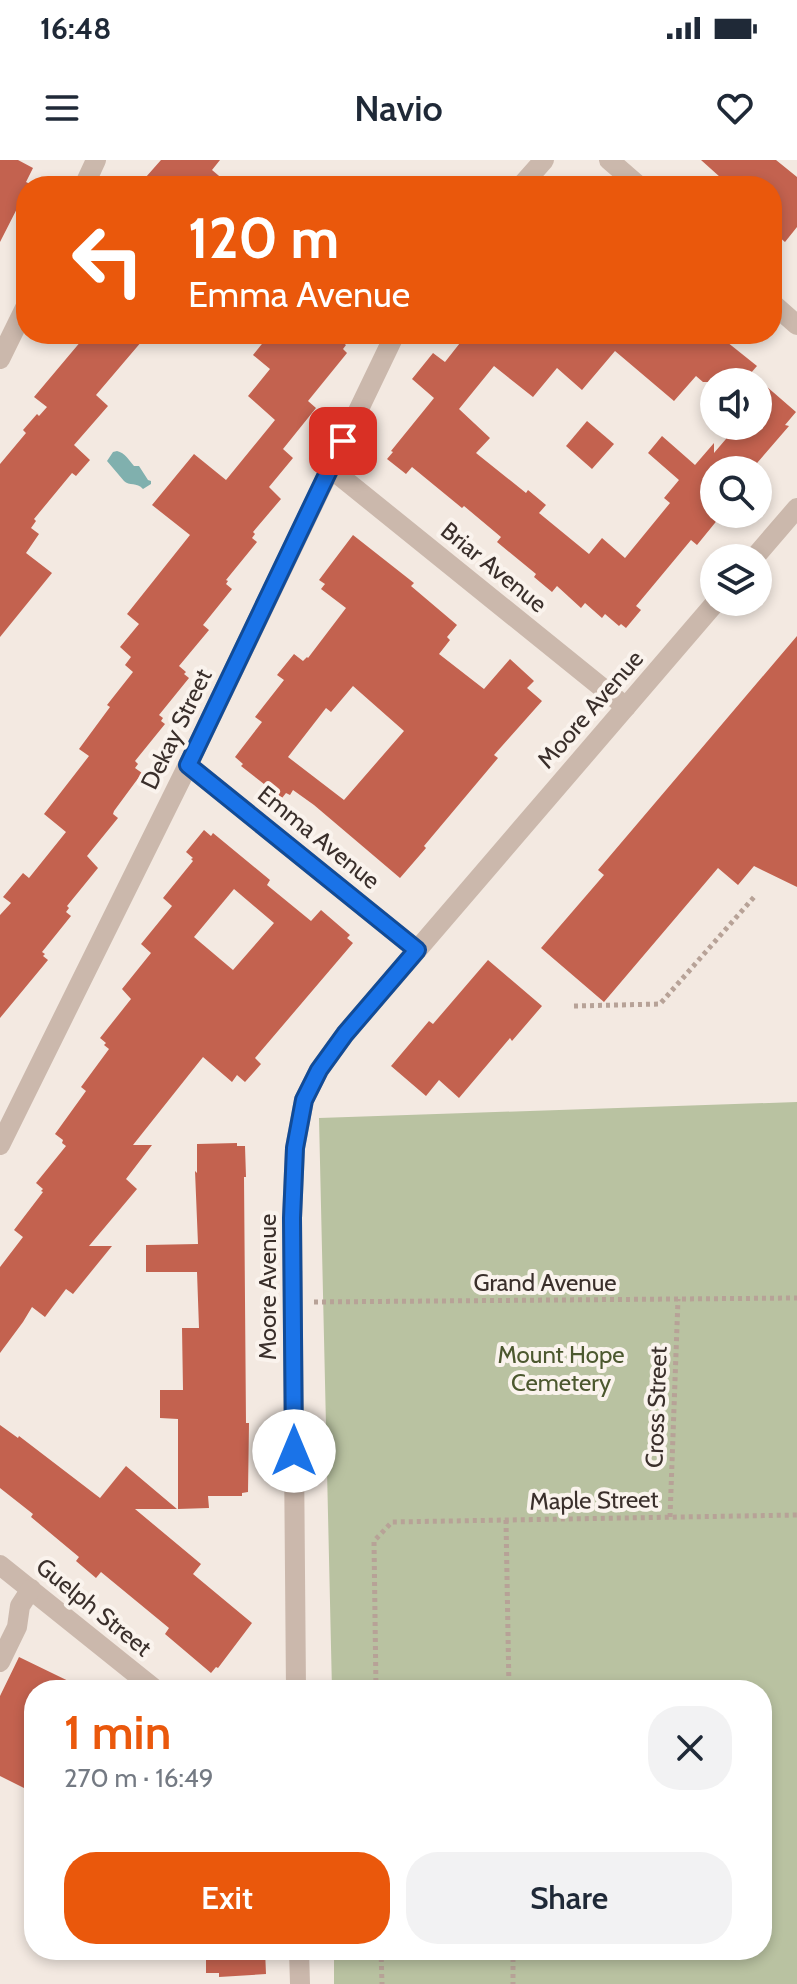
<!DOCTYPE html>
<meta charset="utf-8">
<style>
:root{--surface:#fff;--page:#f2f2f3;--text:#1f2937;--muted:#747a83;--accent:#ea580c}
body{margin:0;font-family:Cabin,sans-serif;background:var(--page);color:var(--text);height:100vh;display:flex;flex-direction:column;font-size:30px;white-space:nowrap}
*{box-sizing:border-box;margin:0}
p{font-size:26px;color:var(--muted)}
.icon{flex:none;width:44px;height:44px;fill:none;stroke:currentColor;stroke-width:2;stroke-linecap:round;stroke-linejoin:round}
.map{position:relative;flex:1;overflow:hidden}
.details{position:absolute;left:24px;top:1520px;width:748px;height:280px;display:flex;flex-direction:column;background:var(--surface);border-radius:32px;box-shadow:0 4px 12px #0003}
.details>*{flex:none}
.banner{position:absolute;left:16px;top:16px;width:766px;height:168px;border-radius:32px;box-shadow:0 4px 12px #0003;background:#ea580c;color:#fff;overflow:hidden}
.tools{position:absolute;left:700px;top:208px;display:grid;gap:16px}
.tools a{display:grid;place-items:center;width:72px;height:72px;border-radius:50%;background:var(--surface);box-shadow:0 4px 12px #0003;font-size:40px}
.pin{position:absolute;display:grid;place-items:center;width:68px;height:68px;color:#fff;margin:-34px;border-radius:16px;box-shadow:0 4px 12px #0006}
.me{position:absolute;width:88px;margin:-44px;rotate:0deg;stroke-linejoin:round;filter:drop-shadow(0 0 6px #0008)}
.turn{display:flex;align-items:center;gap:28px;height:168px;padding:0 40px;font-size:36px}
.turn .icon{width:104px;height:104px;stroke-width:2.5}
.turn b{display:block;font-size:56px;line-height:68px}
.round{display:grid;place-items:center;flex:none;width:84px;height:84px;border-radius:32px;background:var(--page)}
.summary{display:flex;align-items:center;justify-content:space-between;height:136px;padding:0 40px}
h1{font-size:48px;font-weight:600;line-height:60px;color:var(--accent)}
.primary-button{display:flex;gap:16px;margin-top:auto;padding:16px 40px}
.primary-button a{flex:1;height:92px;border-radius:32px;background:var(--accent);color:#fff;font-size:32px;font-weight:600;line-height:92px;text-align:center}
.primary-button a+a{background:var(--page);color:var(--text)}
.status{display:flex;justify-content:space-between;align-items:center;height:56px;padding:0 40px;background:var(--surface);direction:ltr}
.status svg{height:22px;fill:currentColor}
header{display:flex;justify-content:space-between;align-items:center;height:104px;padding:0 40px;background:var(--surface);font-size:36px;font-weight:600}
.map>svg:first-child{display:block}
.green{fill:#b9c2a1}
.water{fill:#80b0ae}
.building{fill:#c3624f;fill-rule:evenodd}
.lines{fill:none;stroke-linecap:round;stroke-linejoin:round}
.path{stroke:#b7a297;stroke-width:5;stroke-dasharray:4 4;stroke-linecap:butt}
.minor{stroke:#cbb8ac;stroke-width:20}
.route-casing{stroke:#114b97;stroke-width:20}
.route{stroke:#1a73e8;stroke-width:14}
.labels{text-anchor:middle;dominant-baseline:central;stroke-width:8;stroke-linejoin:round;paint-order:stroke}
.street-label{font-size:24px;fill:#3a2f2b;stroke:#faf3ed}
.park-label{font-size:24px;fill:#4c582f;stroke:#faf3ed}
</style>
<div class="status"><b>16:48</b><svg viewBox="0 0 49 12"><path d="M0 12V9h3v3zM5 12V6h3v6zM10 12V3h3v9zM15 12V0h3v12zM26 1h20v11H26zM47 4h2v5h-2z"/></svg></div>
<header><svg class="icon" aria-label="menu" viewBox="0 0 24 24"><path d="M4 6h16M4 12h16M4 18h16"/></svg>Navio<svg class="icon" aria-label="heart" viewBox="0 0 24 24"><path d="M12 20l-8-8c-3-5 5-10 8-4 3-6 11-1 8 4z"/></svg></header>
<div class="map">
<svg width="797" height="1824" viewBox="0 0 797 1824">
<rect width="100%" height="100%" fill="#f3e9e1"/>
<polygon class="green" points="797,942 797,1824 334,1824 334,1790 762,1790 762,1530 332,1530 319,958"/>
<path class="water" d="M117,291c8,2 12,9 17,15h5l9,14 3,1v3l-8,5c-6,-7 -14,-3 -19,-8l-17,-20 6,-9z"/>
<g class="building">
<polygon points="0,0 18,0 33,8 26,22 30,24 26,26 26,31 0,82"/>
<polygon points="161,0 220,0 212,10 231,26 138,26"/>
<polygon points="701,0 776,0 797,17 797,67 785,82 772,71 772,26 730,26"/>
<polygon points="87,174 148,174 96,235 108,246 74,285 90,300 76,316 72,313 34,359 36,361 31,368 39,374 26,393 52,413 0,477 0,304 26,273 23,270 37,254 39,256 47,247 34,237"/>
<polygon points="270,174 333,174 346,185 343,189 347,193 308,241 316,248 283,289 293,298 269,327 281,339 253,372 255,374 252,378 257,382 226,420 228,421 226,424 232,429 203,465 209,470 179,506 186,512 184,514 189,518 159,555 163,558 161,561 165,564 135,601 138,604 135,608 142,613 114,651 113,654 118,658 87,696 98,708 67,746 69,748 66,752 71,756 42,792 45,794 43,796 48,800 0,858 0,755 11,743 3,737 23,713 29,718 66,672 44,654 89,596 79,589 110,547 107,545 133,512 125,505 131,497 120,487 139,464 127,454 190,375 152,345 194,294 226,320 275,260 248,236 270,209 253,195"/>
<polygon points="467,174 717,174 757,206 743,222 703,222 696,216 674,241 615,191 582,230 557,208 533,237 494,206 459,249 490,278 476,293 526,333 528,330 546,345 539,353 589,394 602,378 625,398 670,343 664,338 679,320 648,293 662,276 695,305 714,283 714,293 737,266 758,266 758,219 796,252 785,265 789,266 751,310 714,310 714,354 719,358 697,385 691,380 636,446 641,450 626,468 621,464 619,466 605,454 602,458 585,443 581,448 557,426 552,432 534,417 536,414 497,382 501,377 464,346 462,348 412,307 406,314 387,299 393,292 391,291 434,238 412,219 433,193 445,202"/>
<polygon points="587,261 614,284 592,309 566,286"/>
<path d="M353,375l61,48 -3,3 46,39 -10,12 3,3 -11,14 45,35 26,-30 24,22 -7,7 15,13 -48,54 4,3 -74,88 2,2 -26,30 -86,-73 -21,-15 -3,5 -4,-2 -4,5 -41,-32 2,-2 -8,-7 27,-35 -7,-5 29,-37 -7,-5 17,-21 9,7 4,-4 1,1 38,-50 -25,-19 4,-5 -6,-4zM353,526l51,45 -60,69 -56,-43 38,-49 5,4z"/>
<polygon points="797,476 797,727 754,706 738,725 718,708 604,842 541,788 604,715 598,710"/>
<path d="M204,670l7,6 2,-3 57,47 -3,5 44,36 10,-11 29,25 -3,3 6,5 -98,115 6,6 -16,18 -8,-7 -5,7 -29,-25 -70,88h19l-26,34 11,10 -48,57h23l-39,48 -7,-5 -21,28 -13,-10 -9,15 -23,31v-86l23,-30 -9,-7 29,-38 -2,-1 2,-2 -7,-6 30,-37 -4,-3 1,-3 -8,-6 31,-43 -5,-4 28,-38 -5,-4 2,-2 -6,-5 31,-39 -9,-10 29,-36 -10,-9 31,-38 -9,-8 30,-37 -2,-2 2,-1 -7,-6zM234,729l40,34 -41,47 -39,-33z"/>
<polygon points="488,800 542,846 512,881 510,878 459,938 439,920 426,936 391,906 429,861 433,864"/>
<polygon points="237,983 237,986 245,986 246,1017 244,1017 246,1263 249,1263 248,1332 242,1333 242,1336 208,1336 209,1348 178,1349 178,1259 160,1258 160,1230 183,1230 182,1168 199,1168 197,1112 146,1112 146,1085 198,1084 195,1011 197,1013 197,984"/>
<polygon points="0,1265 18,1278 19,1276 100,1338 126,1306 177,1349 135,1349 201,1404 193,1414 252,1463 218,1508 216,1507 211,1513 165,1474 169,1468 101,1412 96,1418 76,1401 79,1397 31,1357 33,1354 0,1328"/>
<polygon points="19,1497 87,1530 34,1530 34,1633 0,1616 0,1536"/>
<polygon points="265,1790 266,1814 219,1817 219,1813 206,1813 206,1791"/>
</g>
<g class="lines">
<g class="path">
<polyline points="574,846 660,844 755,736"/>
<polyline points="314,1142 797,1138"/>
<polyline points="670,1357 678,1139"/>
<polyline points="506,1360 509,1530"/>
<polyline points="376,1530 374,1381 392,1362 797,1355"/>
<polyline points="381,1790 382,1824"/>
<polyline points="513,1790 513,1824"/>
</g>
<g class="minor">
<polyline points="609,0 639,26"/>
<polyline points="84,26 96,0"/>
<polyline points="521,26 544,0"/>
<polyline points="772,143 797,165"/>
<polyline points="0,199 26,146"/>
<polyline points="330,308 626,547"/>
<polyline points="754,398 797,348"/>
<polyline points="188,605 417,790"/>
<polyline points="0,985 188,605 395,174"/>
<polyline points="0,1405 156,1530"/>
<polyline points="0,1502 17,1467 20,1446 31,1429"/>
<polyline points="296,1530 292,1058 295,988 304,940 319,910 345,874 716,442"/>
<polyline points="299,1790 300,1824"/>
</g>
</g>
<g class="lines">
<defs>
<polyline id="route" points="294,1291 292,1058 295,988 304,940 319,910 345,874 417,790 188,605 343,281"/>
</defs>
<use href="#route" class="route-casing"/>
<use href="#route" class="route"/>
</g>
<g class="labels">
<g class="street-label">
<text transform="translate(494 407) rotate(39)">Briar Avenue</text>
<text transform="translate(590 549) rotate(-49)">Moore Avenue</text>
<text transform="translate(176 569) rotate(-64)">Dekay Street</text>
<text transform="translate(319 677) rotate(39)">Emma Avenue</text>
<text x="545" y="1122">Grand Avenue</text>
<text transform="translate(267 1127) rotate(-90)">Moore Avenue</text>
<text transform="translate(656 1247) rotate(-88)">Cross Street</text>
<text transform="translate(594 1340) rotate(-1)">Maple Street</text>
<text transform="translate(94 1447) rotate(39)">Guelph Street</text>
</g>
<g class="park-label">
<text x="561" y="1194">Mount Hope<tspan x="561" dy="28">Cemetery</tspan></text>
</g>
</g>
</svg>
<div class="tools">
<a><svg class="icon" aria-label="sound" viewBox="0 0 24 24"><path d="M4 9h4l5-4v14l-5-4H4zM17 9q2 3 0 6"/></svg></a>
<a><svg class="icon" aria-label="search" viewBox="0 0 24 24"><circle cx="10" cy="10" r="6"/><path d="M15 15l6 6"/></svg></a>
<a><svg class="icon" aria-label="layers" viewBox="0 0 24 24"><path d="M12 4l9 5-9 5-9-5zM3 14l9 5 9-5"/></svg></a>
</div>
<div class="pin" style="left:343px;top:281px;background:#d93025"><svg class="icon" aria-label="arrive" viewBox="0 0 24 24"><path d="M6 21V4h12l-3 4 3 4H6"/></svg></div>
<svg class="me" style="left:294px;top:1291px" viewBox="-20 -20 40 40"><circle r="19" fill="#fff"/><path d="M0-13L10 11 0 6-10 11z" fill="#1a73e8"/></svg>
<div class="banner">
<div class="turn"><svg class="icon" aria-label="left" viewBox="0 0 24 24"><path d="M17 20v-9H6M10 6l-5 5 5 5"/></svg><div><b>120 m</b>Emma Avenue</div></div>
</div>
<section class="details">
<div class="summary"><div><h1>1 min</h1><p>270 m · 16:49</p></div><a class="round"><svg class="icon" aria-label="close" viewBox="0 0 24 24"><path d="M6 6l12 12M18 6L6 18"/></svg></a></div>
<div class="primary-button"><a>Exit</a><a>Share</a></div>
</section>
</div>
